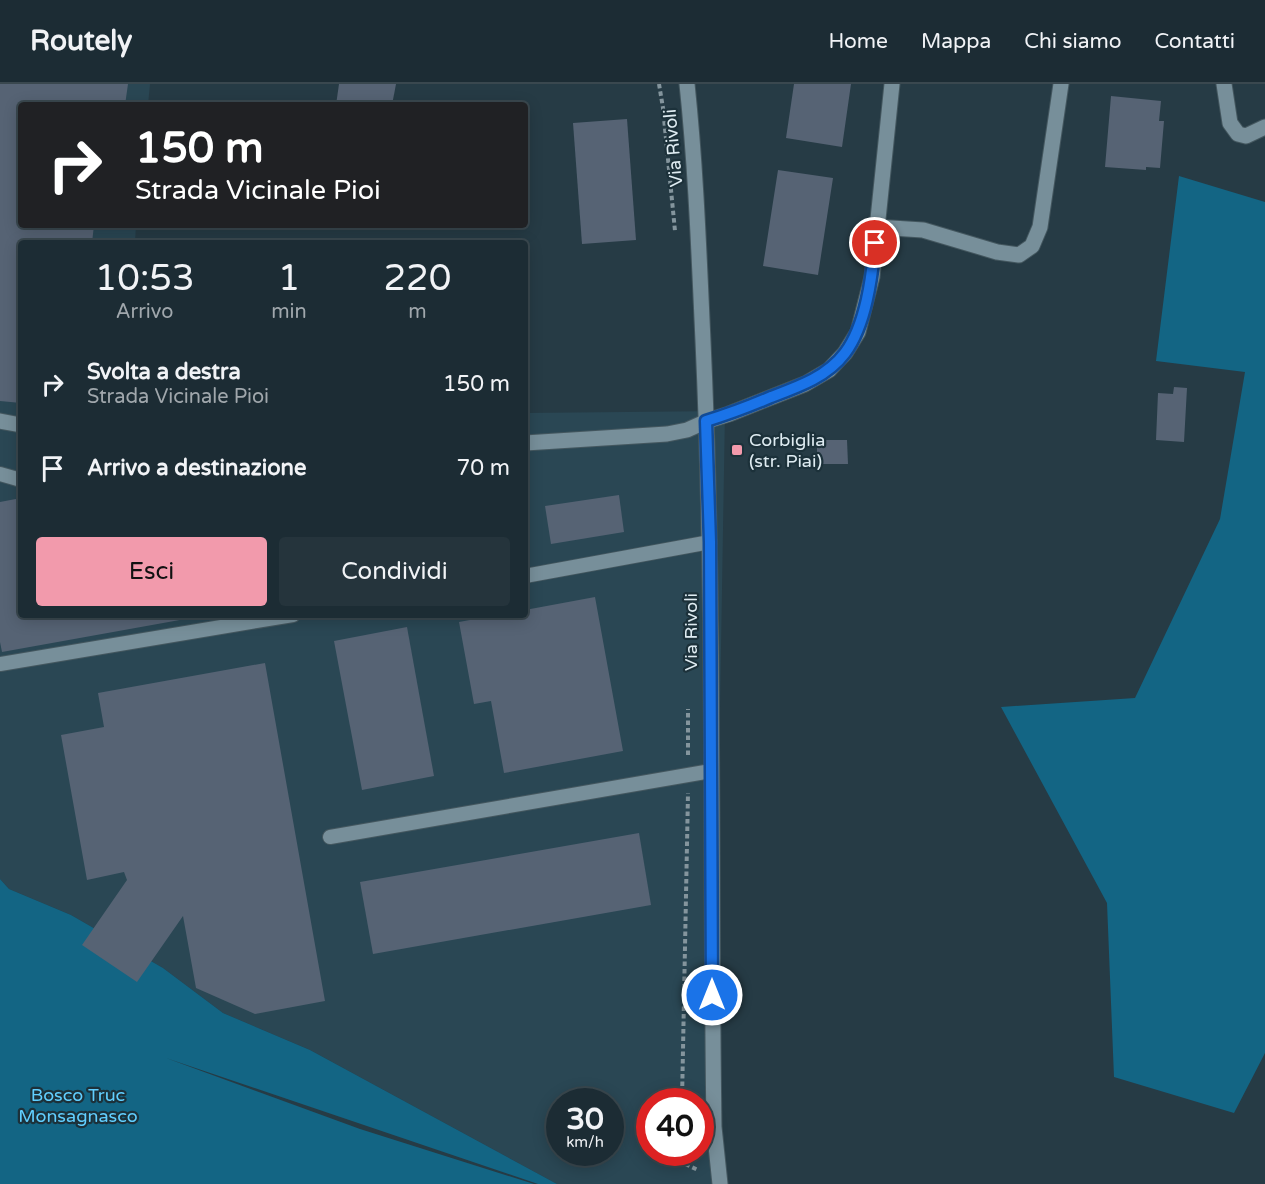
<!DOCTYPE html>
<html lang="it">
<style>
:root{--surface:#1c2c34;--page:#25343c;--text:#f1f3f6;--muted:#a0a7ac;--line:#3a484f;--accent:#f29aac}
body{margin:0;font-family:"Varela Round",sans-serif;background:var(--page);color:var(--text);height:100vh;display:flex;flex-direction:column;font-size:22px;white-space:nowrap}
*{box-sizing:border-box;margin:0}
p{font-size:20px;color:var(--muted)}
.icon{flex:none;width:33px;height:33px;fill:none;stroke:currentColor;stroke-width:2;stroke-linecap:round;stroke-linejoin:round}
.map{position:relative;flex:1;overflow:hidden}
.drawer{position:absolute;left:18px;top:156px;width:510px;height:378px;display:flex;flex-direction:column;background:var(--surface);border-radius:6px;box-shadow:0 3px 15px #0003,0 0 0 2px var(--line)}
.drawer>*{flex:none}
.top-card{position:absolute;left:18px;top:18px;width:510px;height:126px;border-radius:6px;box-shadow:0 3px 15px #0003,0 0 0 2px var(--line);background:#202124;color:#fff;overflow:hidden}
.speed{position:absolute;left:546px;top:1004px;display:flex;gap:12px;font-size:30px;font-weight:700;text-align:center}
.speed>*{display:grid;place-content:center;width:78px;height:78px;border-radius:50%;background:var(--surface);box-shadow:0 3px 15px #0003,0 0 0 2px var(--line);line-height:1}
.speed small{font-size:15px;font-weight:400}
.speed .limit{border:9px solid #d22;background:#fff;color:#111}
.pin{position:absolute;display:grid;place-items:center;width:51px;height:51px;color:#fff;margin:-26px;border:3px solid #fff;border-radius:50%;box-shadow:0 2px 6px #0007}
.me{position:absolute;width:66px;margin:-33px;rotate:0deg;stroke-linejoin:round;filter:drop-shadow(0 0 4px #0008)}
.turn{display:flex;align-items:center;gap:21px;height:126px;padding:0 18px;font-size:27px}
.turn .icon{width:78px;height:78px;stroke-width:2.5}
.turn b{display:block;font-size:42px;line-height:51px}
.eta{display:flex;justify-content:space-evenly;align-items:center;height:102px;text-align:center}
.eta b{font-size:36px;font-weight:600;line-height:42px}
.button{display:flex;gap:12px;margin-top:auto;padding:12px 18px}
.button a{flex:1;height:69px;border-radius:6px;background:var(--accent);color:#111;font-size:24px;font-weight:600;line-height:69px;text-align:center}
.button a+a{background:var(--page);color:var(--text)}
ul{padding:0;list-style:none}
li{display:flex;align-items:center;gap:18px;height:84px;padding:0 18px}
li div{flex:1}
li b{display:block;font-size:22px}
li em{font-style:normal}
header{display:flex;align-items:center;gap:36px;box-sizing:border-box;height:84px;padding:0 30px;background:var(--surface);border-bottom:2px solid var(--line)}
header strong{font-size:28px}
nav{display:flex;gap:33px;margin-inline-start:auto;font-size:21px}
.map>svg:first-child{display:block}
.built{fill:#2a4754;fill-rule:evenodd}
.green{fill:#136584}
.building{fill:#566374}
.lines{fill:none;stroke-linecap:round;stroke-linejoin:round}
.lane-casing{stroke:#44575f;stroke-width:16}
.street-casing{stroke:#44575f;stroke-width:17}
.secondary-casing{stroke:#44575f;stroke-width:17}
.path{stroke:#84959d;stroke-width:4;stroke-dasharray:4.5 3;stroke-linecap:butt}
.lane{stroke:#778f9a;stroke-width:14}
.street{stroke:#778f9a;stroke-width:15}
.secondary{stroke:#778f9a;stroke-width:15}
.route-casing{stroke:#114b97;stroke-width:15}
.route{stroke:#1a73e8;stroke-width:10}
.poi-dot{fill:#f29aac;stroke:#1c313a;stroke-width:2}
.labels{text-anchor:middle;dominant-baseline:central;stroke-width:4.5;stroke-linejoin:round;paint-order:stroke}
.street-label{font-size:18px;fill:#dfecf2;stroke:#1c313a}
.poi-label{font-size:18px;fill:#dfecf2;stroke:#1c313a;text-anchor:start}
.park-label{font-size:18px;fill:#61cfff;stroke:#1c313a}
</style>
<header>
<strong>Routely</strong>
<nav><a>Home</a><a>Mappa</a><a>Chi siamo</a><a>Contatti</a></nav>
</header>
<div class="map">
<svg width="1265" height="1100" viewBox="0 0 1265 1100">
<rect width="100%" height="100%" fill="#263b45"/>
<path class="built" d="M0,0h150l-2,21h-127v120h115l-1,18h-114v372h504v-202l200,-2 -13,773h-155l-247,-134 -87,-37 -60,-45 -92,-53 -62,-26 -9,-10zM560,1017h50v51h-50zM650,1017h50v51h-50z"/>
<g class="green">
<polygon points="1179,92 1265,118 1265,969 1234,1029 1114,993 1107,819 1001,623 1135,614 1220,435 1245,288 1156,277"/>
<polygon points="0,795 9,805 71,831 163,884 223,929 310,966 557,1100 538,1100 166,974 360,1045 534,1100 0,1100"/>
</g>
<g class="building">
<polygon points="0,0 128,0 125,21 21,21 21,141 94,141 92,159 21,159 21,319 0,317"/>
<polygon points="339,0 396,0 392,21 336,21"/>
<polygon points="794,0 851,0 842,63 786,54"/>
<polygon points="1111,12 1161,17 1159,37 1164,37 1160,84 1146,83 1146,86 1105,83"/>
<polygon points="627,35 636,156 582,160 573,39"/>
<polygon points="778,86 833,94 818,191 763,182"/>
<polygon points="1174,303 1187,304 1184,358 1156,356 1158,309 1173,310"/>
<polygon points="817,356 847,356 848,380 817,380"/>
<polygon points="619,411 624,448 551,460 545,422"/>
<polygon points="21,414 21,531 202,531 202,532 2,568 0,558 0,418"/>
<polygon points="595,513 623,667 504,689 491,617 474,620 459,538 497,531 525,531 525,526"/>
<polygon points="407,543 434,692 362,706 334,557"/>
<polygon points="265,579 325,917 255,930 196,904 183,832 137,898 82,861 127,796 124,788 87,796 61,651 104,643 98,609"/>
<polygon points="639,749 651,821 373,870 360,798"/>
</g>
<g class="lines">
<defs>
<g id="lane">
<polyline points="0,390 21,396"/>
<polyline points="525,492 710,458"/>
<polyline points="0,580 293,531"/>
<polyline points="330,753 711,687"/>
</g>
<g id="street">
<polyline points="1224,0 1230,39 1238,50 1246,52 1265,43"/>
<polyline points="876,143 923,146 997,168 1019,171 1032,162 1040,143 1061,0"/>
<polyline points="0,337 21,341"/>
<polyline points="525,359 667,350 687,346 707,337 729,330 805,300 829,286 845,269 858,248 872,193 892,0"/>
</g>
<path id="secondary" d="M687,0c9,85 12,171 16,257 12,262 7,524 11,786l6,57"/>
</defs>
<use href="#lane" class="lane-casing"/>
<use href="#street" class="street-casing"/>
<use href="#secondary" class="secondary-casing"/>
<g class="path">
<polyline points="659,0 663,24 675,147"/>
<polyline points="688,671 688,625"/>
<polyline points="682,1017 688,709"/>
<polyline points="681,1068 681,1078 698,1086"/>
</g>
<use href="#lane" class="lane"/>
<use href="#street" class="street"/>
<use href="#secondary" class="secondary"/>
</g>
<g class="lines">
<defs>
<path id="route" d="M712,911l-2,-453 -4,-121c23,-7 44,-15 65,-24 27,-10 56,-20 74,-44 21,-28 27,-76 30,-110"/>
</defs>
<use href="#route" class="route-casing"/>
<use href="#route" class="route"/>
</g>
<rect class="poi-dot" x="731" y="360" width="12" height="12" rx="3"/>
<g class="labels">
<g class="street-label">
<text transform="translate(673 64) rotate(-95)">Via Rivoli</text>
<text transform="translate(691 548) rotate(-90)">Via Rivoli</text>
</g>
<g class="poi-label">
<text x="749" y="356">Corbiglia<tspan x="749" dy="21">(str. Piai)</tspan></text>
</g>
<g class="park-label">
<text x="78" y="1011">Bosco Truc<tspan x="78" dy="21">Monsagnasco</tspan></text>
</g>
</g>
</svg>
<div class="speed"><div>30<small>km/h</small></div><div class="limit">40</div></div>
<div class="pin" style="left:875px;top:159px;background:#d93025"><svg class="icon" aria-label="arrive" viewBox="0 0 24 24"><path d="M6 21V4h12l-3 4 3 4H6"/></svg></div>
<svg class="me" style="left:712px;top:911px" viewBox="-20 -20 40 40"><circle r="17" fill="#1a73e8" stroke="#fff" stroke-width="3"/><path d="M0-11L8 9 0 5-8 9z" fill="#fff"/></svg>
<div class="top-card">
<div class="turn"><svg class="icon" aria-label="right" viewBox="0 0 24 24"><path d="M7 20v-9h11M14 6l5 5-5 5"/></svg><div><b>150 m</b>Strada Vicinale Pioi</div></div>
</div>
<section class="drawer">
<div class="eta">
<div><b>10:53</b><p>Arrivo</p></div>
<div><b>1</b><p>min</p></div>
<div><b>220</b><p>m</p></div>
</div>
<ul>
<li><svg class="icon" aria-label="right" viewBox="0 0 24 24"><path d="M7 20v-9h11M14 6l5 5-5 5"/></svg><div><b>Svolta a destra</b><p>Strada Vicinale Pioi</p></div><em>150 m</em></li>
<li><svg class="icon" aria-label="arrive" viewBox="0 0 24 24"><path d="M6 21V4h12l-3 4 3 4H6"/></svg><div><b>Arrivo a destinazione</b></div><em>70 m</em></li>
</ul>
<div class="button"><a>Esci</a><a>Condividi</a></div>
</section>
</div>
